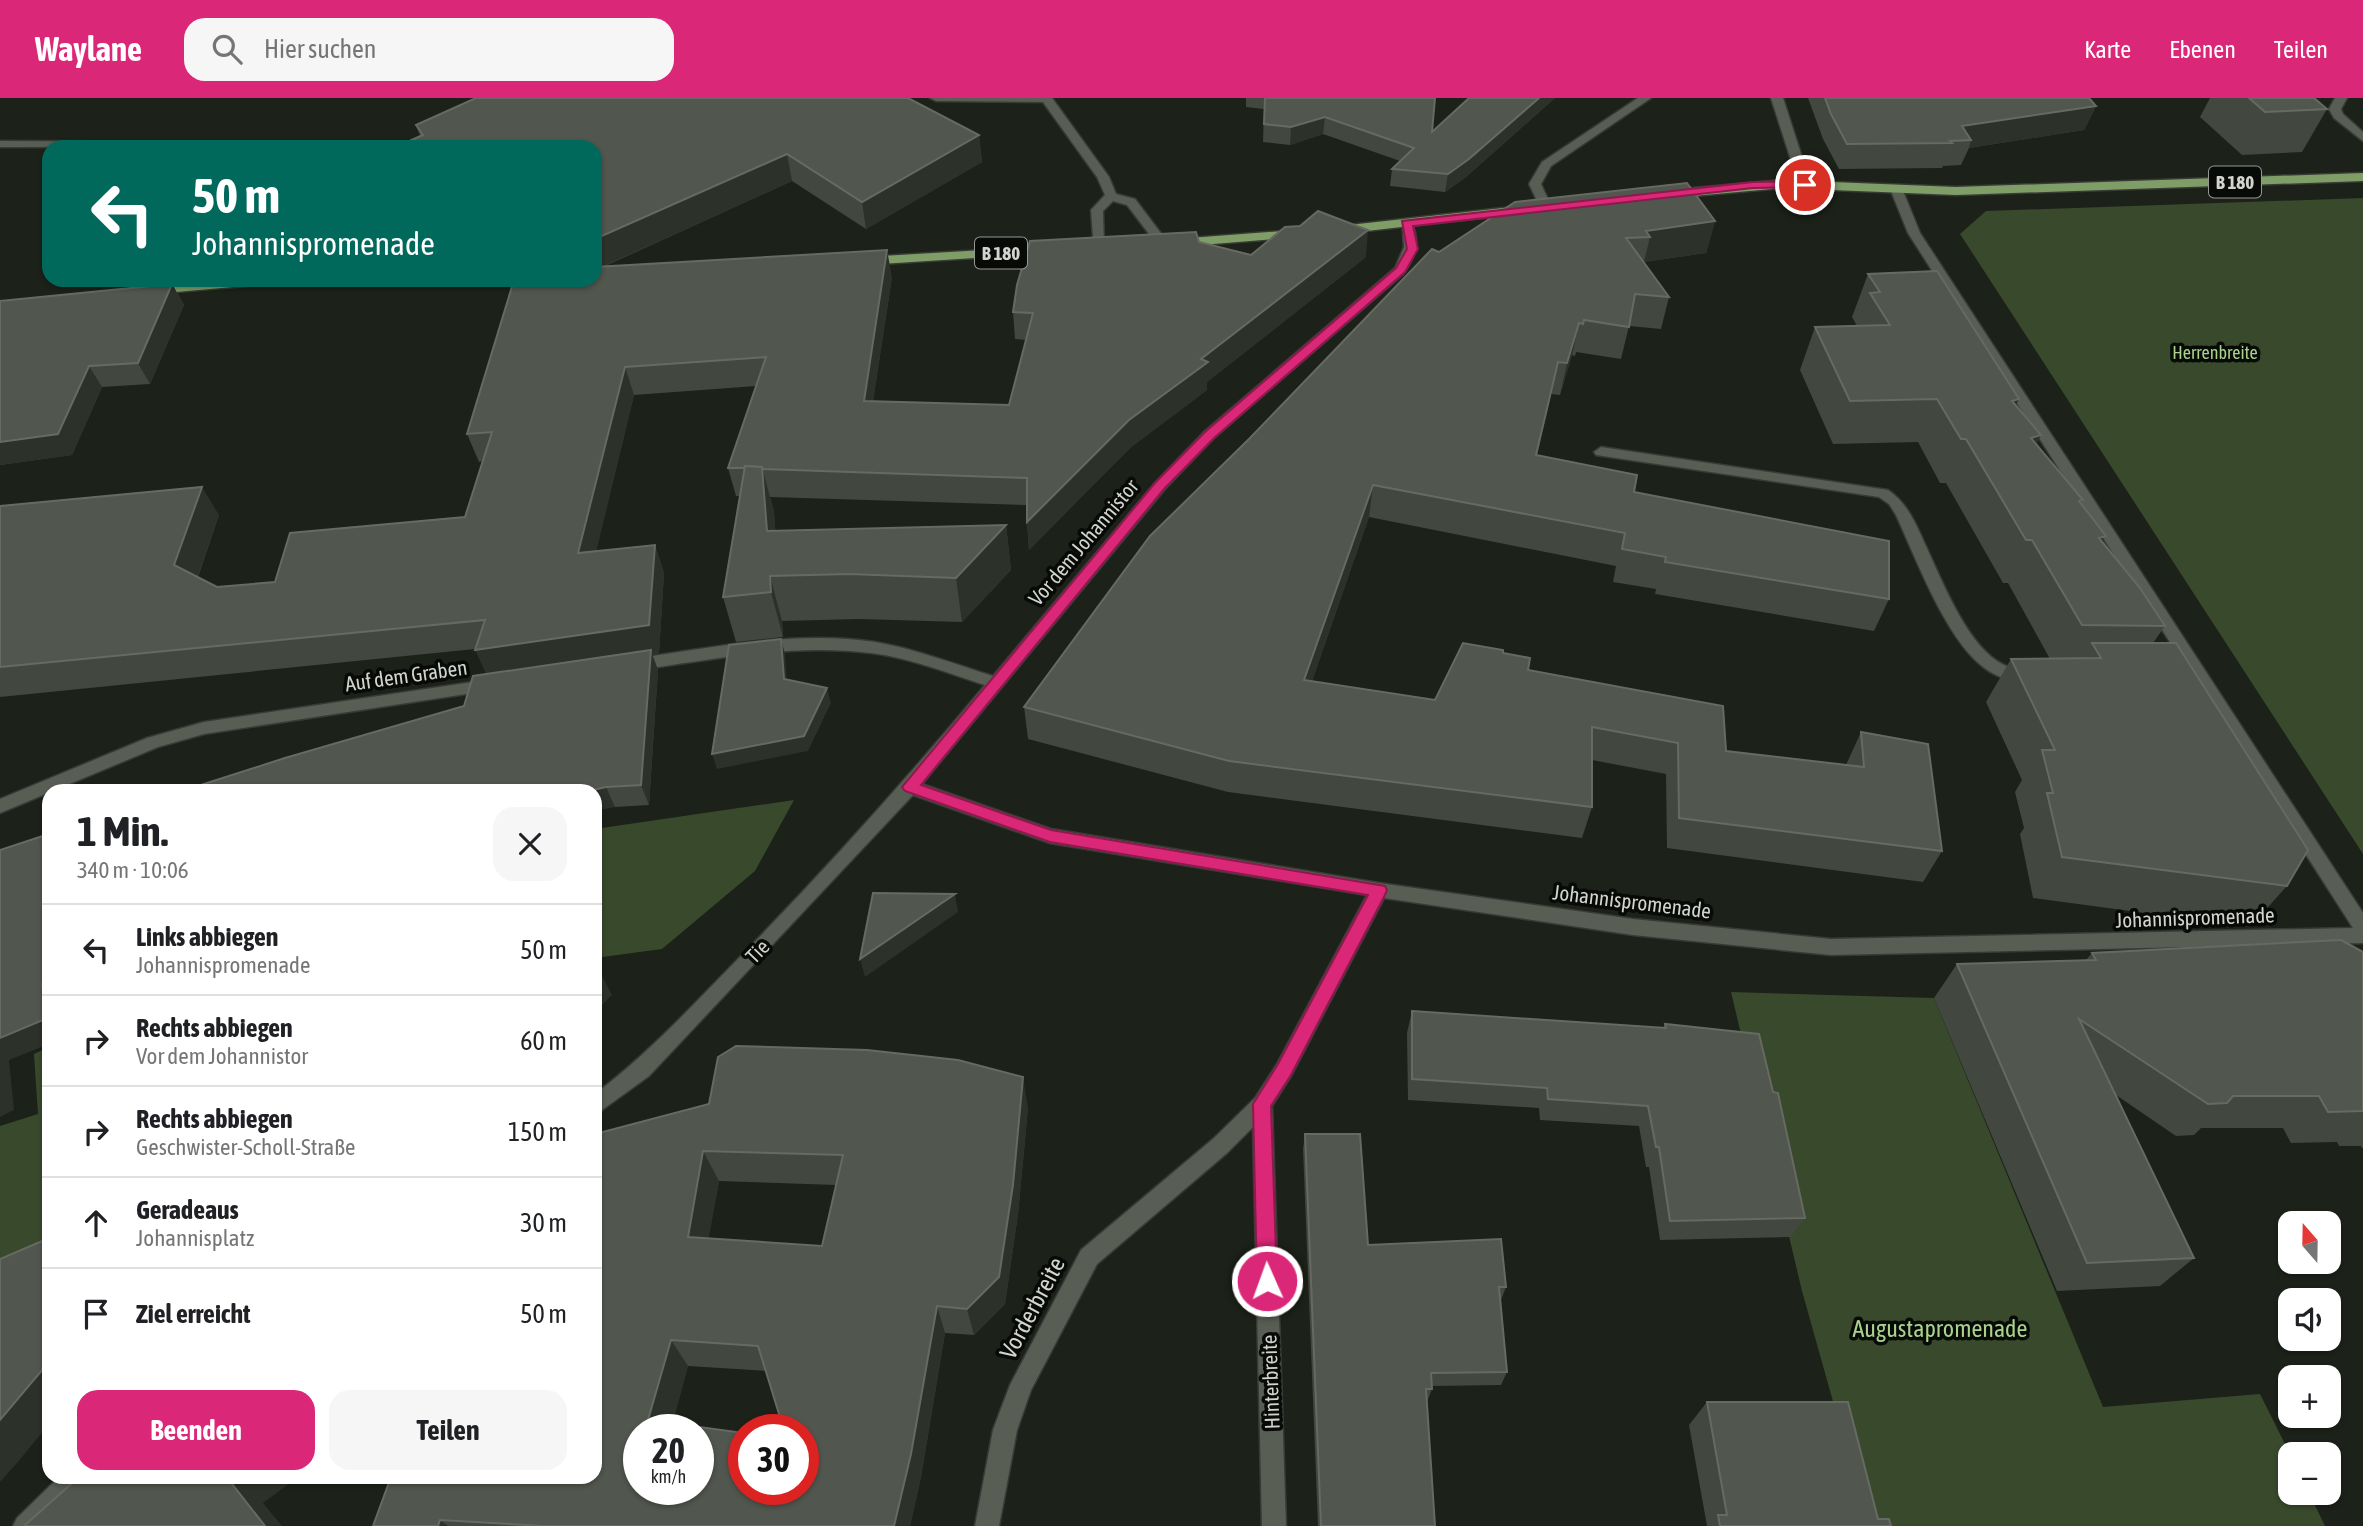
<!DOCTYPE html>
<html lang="de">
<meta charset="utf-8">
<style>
:root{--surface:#fff;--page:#f6f6f6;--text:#202124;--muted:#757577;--line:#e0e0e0;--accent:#db2777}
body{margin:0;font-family:"Asap Condensed",sans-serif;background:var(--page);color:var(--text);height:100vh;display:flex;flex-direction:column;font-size:26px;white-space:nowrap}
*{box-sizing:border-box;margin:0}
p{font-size:23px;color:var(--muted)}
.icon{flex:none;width:38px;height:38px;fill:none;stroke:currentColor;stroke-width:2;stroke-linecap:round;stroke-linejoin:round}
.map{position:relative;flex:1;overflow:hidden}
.drawer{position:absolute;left:42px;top:686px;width:560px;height:700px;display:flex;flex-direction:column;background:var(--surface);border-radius:21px;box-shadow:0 2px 5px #0004}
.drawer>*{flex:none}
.top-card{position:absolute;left:42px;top:42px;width:560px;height:147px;border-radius:21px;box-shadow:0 2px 5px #0004;background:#00695c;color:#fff;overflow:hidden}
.needle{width:46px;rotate:340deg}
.buttons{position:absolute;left:2278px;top:1113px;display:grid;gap:14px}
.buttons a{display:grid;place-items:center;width:63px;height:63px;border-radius:14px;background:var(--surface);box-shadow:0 2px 5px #0004;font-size:35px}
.speed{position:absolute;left:623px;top:1316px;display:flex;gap:14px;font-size:35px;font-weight:700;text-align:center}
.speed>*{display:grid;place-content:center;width:91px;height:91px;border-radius:50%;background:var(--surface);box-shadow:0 2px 5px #0004;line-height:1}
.speed small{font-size:18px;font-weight:400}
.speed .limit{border:10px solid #d22;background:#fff;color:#111}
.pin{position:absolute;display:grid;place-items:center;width:60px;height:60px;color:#fff;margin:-30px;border:4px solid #fff;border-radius:50%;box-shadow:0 2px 7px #0007}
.me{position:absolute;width:77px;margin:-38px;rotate:358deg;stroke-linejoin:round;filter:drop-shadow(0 0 5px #0008)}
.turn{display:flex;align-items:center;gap:24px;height:147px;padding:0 35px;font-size:32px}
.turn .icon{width:91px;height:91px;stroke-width:2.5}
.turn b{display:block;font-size:49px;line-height:60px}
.round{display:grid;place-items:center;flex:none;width:74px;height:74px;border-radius:21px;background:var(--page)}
.head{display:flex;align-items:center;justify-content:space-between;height:119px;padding:0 35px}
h1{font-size:42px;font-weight:700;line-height:52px}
.button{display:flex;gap:14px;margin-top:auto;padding:14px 35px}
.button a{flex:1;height:80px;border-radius:21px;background:var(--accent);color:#fff;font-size:28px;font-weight:700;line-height:80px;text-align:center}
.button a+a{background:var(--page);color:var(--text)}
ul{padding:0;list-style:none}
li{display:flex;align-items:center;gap:21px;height:91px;padding:0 35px;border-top:2px solid var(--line)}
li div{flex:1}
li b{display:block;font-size:26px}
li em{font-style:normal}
header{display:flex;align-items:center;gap:42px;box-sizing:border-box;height:98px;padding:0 35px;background:var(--accent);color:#fff}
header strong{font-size:33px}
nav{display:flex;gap:38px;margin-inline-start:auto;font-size:24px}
.search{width:490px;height:63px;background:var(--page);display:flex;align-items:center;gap:18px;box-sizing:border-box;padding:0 24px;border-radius:21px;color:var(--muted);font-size:26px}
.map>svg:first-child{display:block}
.green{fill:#39492c}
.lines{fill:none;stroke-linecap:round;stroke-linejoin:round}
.service-casing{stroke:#383b35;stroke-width:3}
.minor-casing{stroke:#383b35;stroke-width:3}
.secondary-casing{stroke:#383b35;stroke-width:3}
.primary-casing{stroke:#383b35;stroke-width:3}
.service{fill:#595e55;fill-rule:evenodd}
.minor{fill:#595e55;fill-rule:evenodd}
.secondary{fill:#595e55;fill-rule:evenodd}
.primary{fill:#7e9d67;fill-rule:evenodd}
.wall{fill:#42473f;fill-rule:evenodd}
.shaded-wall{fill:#2c3129}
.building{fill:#51564e;stroke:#666a62;stroke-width:2;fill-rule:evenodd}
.route{fill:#db2777;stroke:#8e194d;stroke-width:2}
.labels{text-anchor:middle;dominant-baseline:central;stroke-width:7;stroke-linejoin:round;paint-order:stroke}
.far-park-label{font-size:18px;fill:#a9d38c;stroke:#080a07}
.shield{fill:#080a07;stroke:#959893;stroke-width:2}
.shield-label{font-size:19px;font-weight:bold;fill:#d2d5cf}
.street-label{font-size:21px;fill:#d2d5cf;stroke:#080a07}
.near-street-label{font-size:24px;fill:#d2d5cf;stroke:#080a07}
.near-park-label{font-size:24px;fill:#a9d38c;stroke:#080a07}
</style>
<header>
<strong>Waylane</strong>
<div class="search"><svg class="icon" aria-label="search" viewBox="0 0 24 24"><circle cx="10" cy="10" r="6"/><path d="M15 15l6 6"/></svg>Hier suchen</div>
<nav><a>Karte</a><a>Ebenen</a><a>Teilen</a></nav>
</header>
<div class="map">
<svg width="2363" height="1428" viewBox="0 0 2363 1428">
<rect width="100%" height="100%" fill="#1c2119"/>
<g class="green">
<polygon points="2363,100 2363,756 1960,136 1986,113"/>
<polygon points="794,702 755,773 662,851 595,860 595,731"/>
<polygon points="1731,894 1934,900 2103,1309 2260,1296 2291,1358 2291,1395 2309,1395 2325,1428 1851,1428 1839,1325 1802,1193"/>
<polygon points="49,949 49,1177 0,1199 0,1028 38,1016 34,956"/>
</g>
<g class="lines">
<defs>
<g id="service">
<polygon points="930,0 1052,0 1109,79 1116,96 1135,101 1169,146 1163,150 1159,149 1127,107 1113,103 1103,113 1104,149 1102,152 1094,152 1091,112 1105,97 1097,79 1043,4 936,3"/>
<polygon points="2335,0 2347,0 2341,11 2343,16 2363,34 2363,43 2334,20 2329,11"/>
<polygon points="0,43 408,45 414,48 0,49"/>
<path d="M1601,349l287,43c19,13 27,32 36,52 17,36 40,97 73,119 12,8 23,9 36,13l2,4 -8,6c-16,-3 -32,-7 -45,-18 -37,-29 -66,-108 -86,-151l-7,-11 -10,-7 -283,-42 -2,-3z"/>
</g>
<g id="minor">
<path d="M1897,89l6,4 17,42 443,680v30l-532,12 -198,-20 -249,-37 -93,178 -19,30 14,420h-24l-9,-399 -26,26 -130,111 -66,126 -14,40 -18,96h-24l18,-96 17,-45 71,-135 132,-111 42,-41 22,-34 90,-169 -317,-52 -137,-48 -264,281 -54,39v-21c53,-40 97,-88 143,-135 86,-88 168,-179 247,-274 -37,-12 -74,-27 -114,-32 -80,-10 -161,7 -240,18l-8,-6 8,-6c80,-11 164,-29 244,-17 41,7 79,22 118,34l162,-193 49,-51 191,-164 9,-21 -2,-27h8c11,20 6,35 -6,53l-190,165 -49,51 -243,295 129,45 328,54 254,36 198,20 522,-11 -445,-695 -17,-42z"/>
<polygon points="493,581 501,587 499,591 204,636 158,649 0,715 0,701 147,640 204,624"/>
<polygon points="59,1379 88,1379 84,1387 42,1428 13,1428 17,1420"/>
</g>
<g id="secondary">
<polygon points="1638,0 1651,0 1551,68 1541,86 1552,110 1542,113 1529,86 1542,64"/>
<polygon points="1771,0 1783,0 1811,87 1809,90 1799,87"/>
</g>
<g id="primary">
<polygon points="2363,75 2363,83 1956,97 1782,90 1671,100 1665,96 1671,92 1782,82 1956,89"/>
<polygon points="1521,108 1527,112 1525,115 1340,136 1334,132 1340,128"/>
<polygon points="1295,132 1301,136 1299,139 1176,149 1170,145 1176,141"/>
<polygon points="1051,148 1057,152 1055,155 865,167 859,163 865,159"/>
<polygon points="223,182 273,182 267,186 153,196 147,192 153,188"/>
</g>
</defs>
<use href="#service" class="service-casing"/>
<use href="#minor" class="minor-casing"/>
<use href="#secondary" class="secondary-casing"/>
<use href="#primary" class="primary-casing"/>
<use href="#service" class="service"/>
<use href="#minor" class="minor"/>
<use href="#secondary" class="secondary"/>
<use href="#primary" class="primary"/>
</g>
<g class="wall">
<polygon points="1246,0 1435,0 1432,34 1469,0 1555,0 1466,79 1445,94 1390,88 1392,71 1400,63 1323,36 1290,47 1263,44 1264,11 1246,9"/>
<polygon points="1808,0 2089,0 2096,8 2084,32 1969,50 1961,67 1943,68 1942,70 1839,71 1823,41"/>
<polygon points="2210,0 2314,0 2327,11 2302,54 2242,57 2200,19"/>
<polygon points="416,27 979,37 982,64 866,131 792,83 603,169 892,179 873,303 1009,307 1026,242 1015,241 1013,214 1199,144 1251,157 1366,159 1207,284 1207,292 1130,350 1029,452 1027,424 1027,407 770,399 774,414 775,433 1006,427 1011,472 962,524 859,521 782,523 783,539 736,544 723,499 740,398 736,398 728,370 756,288 634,297 596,453 655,447 664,475 659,555 652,556 658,572 649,707 615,709 464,608 487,576 475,551 0,599 0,408 219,417 198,479 217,489 275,484 465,419 483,363 479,364 467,336 595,182 420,38"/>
<polygon points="1715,123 1706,155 1644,164 1669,199 1661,231 1629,228 1621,261 1576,254 1575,258 1572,257 1560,297 1551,296 1537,357 1634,394 1889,501 1874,533 1655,496 1656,491 1613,484 1616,468 1369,419 1312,583 1435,602 1503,555 1528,572 1726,653 1846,667 1861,634 1942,753 1923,784 1667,750 1666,676 1592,662 1592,709 1582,740 1228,694 1028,641 1024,609 1439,154"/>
<polygon points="1868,176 2016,308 2041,337 2036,347 2083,402 2081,405 2102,444 2165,528 2153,545 2287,788 2250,829 2033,800 2020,736 2024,730 2015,694 2022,682 1986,604 2011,561 2050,561 2008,485 2003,485 1946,385 1940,385 1918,344 1833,346 1800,272 1815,229 1857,228 1852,219"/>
<polygon points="172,186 184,207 150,286 102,289 72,357 0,367 0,203"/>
<polygon points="2363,854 2363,1050 2362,1050 2361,1048 2339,1048 2337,1044 2291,1045 2283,1030 2201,1030 2194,1037 2176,1038 2116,997 2194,1160 2160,1188 2057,1193 1934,900 1957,866 2086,862 2092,855"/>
<polygon points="1412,913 1663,930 1665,926 1773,994 1805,1120 1791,1139 1660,1142 1649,1069 1646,1069 1639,1028 1540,1022 1539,1010 1408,1002 1407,935"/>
<path d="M1028,1010l-10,106 -13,90 -31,31 -29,-2 -24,144 -11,49h-537l222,-49v-343zM719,1083l117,4 -14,61 -114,-7zM688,1268l78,5 37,118 -131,-66z"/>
<polygon points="1305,1036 1368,1147 1506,1189 1501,1202 1507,1274 1501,1287 1432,1288 1432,1291 1427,1304 1435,1428 1318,1428 1303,1051"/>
<polygon points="1707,1304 1878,1421 1891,1428 1707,1428 1689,1327"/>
</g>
<g class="shaded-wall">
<polygon points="1539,0 1555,0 1466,79 1445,94 1448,76"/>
<polygon points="2096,8 2084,32 1969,50 1971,42 1962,28"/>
<polygon points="1325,19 1323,36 1290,47 1291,29"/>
<polygon points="979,37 982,64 866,131 862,104"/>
<polygon points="787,56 792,83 595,172 595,141"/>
<polygon points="1715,123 1706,155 1644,164 1650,139 1646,133"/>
<polygon points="1368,132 1366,159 1207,284 1207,292 1130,350 1029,452 1027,424 1129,322 1201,261"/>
<polygon points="887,152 892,179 869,330 864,303"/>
<polygon points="172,186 184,207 150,286 138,265"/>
<polygon points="1579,225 1572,257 1560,297 1567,265"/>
<polygon points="89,268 102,289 72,357 0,367 0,344"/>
<polygon points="625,269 634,297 589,483 578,455"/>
<polygon points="2019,301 1998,345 2012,303"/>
<polygon points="2041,337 2018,381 2031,340"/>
<polygon points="762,369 774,414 779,478 767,433"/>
<polygon points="1373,387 1369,419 1301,614 1304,582"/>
<polygon points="202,389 219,417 192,495 174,467"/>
<polygon points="1006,427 1011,472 962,524 956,480"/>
<polygon points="655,447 664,475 659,555 652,556 658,572 649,707 641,687 488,580 475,552"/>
<polygon points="770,478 782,523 783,539 771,494"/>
<polygon points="781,541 785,556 788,596 784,581"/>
<polygon points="827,590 831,605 808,653 717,671 712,656"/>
<polygon points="606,689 615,709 595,713 595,693 589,693"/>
<polygon points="955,796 958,814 865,879 860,861"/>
<polygon points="599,872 612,897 595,914 595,876"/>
<polygon points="49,884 49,946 9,962 14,1012 0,1019 0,940 42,886"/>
<polygon points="1023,979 1028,1010 1018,1116 1005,1206 974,1237 967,1211"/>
<polygon points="703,1053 719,1083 704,1168 688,1139"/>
<polygon points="937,1208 945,1235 921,1379 910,1428 894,1428"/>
<polygon points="671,1242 688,1268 671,1332 648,1322"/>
<polygon points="49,1264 49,1326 17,1365 0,1384 0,1322"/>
<polygon points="234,1379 298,1379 263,1405 282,1428 265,1428 229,1382"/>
<polygon points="440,1422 448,1428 438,1428"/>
</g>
<g class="building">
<polygon points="476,0 908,0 979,37 862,104 787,56 595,141 595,49 406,49 409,43 423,37 416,27"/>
<polygon points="1265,0 1435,0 1432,34 1469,0 1539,0 1469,61 1448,76 1392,71 1414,50 1325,19 1291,29 1264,26"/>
<polygon points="1825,0 2089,0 2096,8 1962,28 1971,42 1950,43 1952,45 1847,46 1831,16"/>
<polygon points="2249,0 2314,0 2327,11 2265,14"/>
<polygon points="1687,85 1715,123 1646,133 1650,139 1626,140 1669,199 1635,196 1629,229 1584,222 1583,226 1579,225 1567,265 1558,264 1536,357 1637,377 1634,394 1889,443 1889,501 1665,464 1666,459 1622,451 1625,435 1373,387 1304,582 1435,602 1463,545 1503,552 1503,555 1530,560 1528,572 1723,608 1726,653 1864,669 1861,634 1928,646 1942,753 1679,720 1678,645 1592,629 1592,709 1229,663 1024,609 1150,438 1250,340 1432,151 1439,154 1515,104"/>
<polygon points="1318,113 1368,132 1201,261 1208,264 1129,322 1027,424 1027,380 763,371 762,369 745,368 744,370 728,370 766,259 625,269 578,455 655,447 649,527 475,552 485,522 0,569 0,408 202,389 174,467 217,489 275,484 290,435 465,419 492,334 467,336 514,182 595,182 595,169 887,152 864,303 1009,307 1033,215 1013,214 1017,187 1030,143 1196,134 1199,144 1251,157 1285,129 1300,128"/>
<polygon points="1937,173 2019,301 2012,303 2041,337 2031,340 2083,402 2079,403 2106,438 2099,440 2140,490 2165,528 2082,527 2032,442 2026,442 1966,341 1961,341 1937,301 1850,303 1815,229 1890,227 1870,195 1880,194 1868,176"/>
<polygon points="172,186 138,265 89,268 58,336 0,344 0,203"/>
<polygon points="745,368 762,369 767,433 1006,427 956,480 849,476 770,478 771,494 723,499"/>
<polygon points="781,541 784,581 827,590 804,638 712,656 729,547"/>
<polygon points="2092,545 2176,545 2308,752 2287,788 2062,759 2047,695 2053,695 2042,652 2055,652 2011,561 2101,560"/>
<polygon points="651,552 641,687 606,689 589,693 182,693 285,660 464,608 473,578"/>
<polygon points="49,736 49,884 42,886 48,920 0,940 0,752"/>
<polygon points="873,795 955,796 860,861"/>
<polygon points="2341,842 2363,854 2363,1013 2328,1014 2319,998 2233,998 2227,1005 2208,1006 2079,921 2194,1160 2087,1165 1957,866 2096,862 2092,855"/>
<polygon points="1412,913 1666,930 1665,926 1759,936 1773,994 1778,995 1805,1120 1670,1123 1659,1049 1656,1049 1648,1008 1548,1001 1547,990 1412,981"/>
<path d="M736,948l131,4 91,10 65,17 -10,108 -14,92 -32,32 -30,-3 -26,148 -17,72h-352l-102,-6 -2,6h-65l18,-49h204v-343l114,-30 9,-47zM703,1053l140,4 -21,91 -134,-9zM671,1242l87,6 26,84h19v59h-59v-56l-96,-13zM639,1332h59v59h-59z"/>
<polygon points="1305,1036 1360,1036 1368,1147 1501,1141 1506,1189 1499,1189 1507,1274 1431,1275 1432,1291 1426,1291 1435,1428 1321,1428"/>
<polygon points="49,1140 49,1264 0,1322 0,1161"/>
<polygon points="1707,1304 1848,1304 1878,1421 1889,1421 1891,1428 1720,1428 1718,1417 1727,1417"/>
<polygon points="79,1379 234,1379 229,1382 265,1428 24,1428"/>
</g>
<polygon class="route" points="1805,83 1809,84 1809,89 1753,90 1413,128 1418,151 1405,174 1214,340 1164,391 921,687 1051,732 1385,788 1387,792 1385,797 1291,977 1271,1008 1277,1183 1274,1190 1267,1192 1260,1190 1257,1183 1253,1006 1278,966 1368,797 1050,744 905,693 902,689 1155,385 1205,334 1396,170 1407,151 1402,123 1753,84"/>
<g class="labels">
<g class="far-park-label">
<text x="2215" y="254">Herrenbreite</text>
</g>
<g class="shield">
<rect x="2209" y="68.5" width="52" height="31" rx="5"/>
<rect x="975" y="139.5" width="52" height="31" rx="5"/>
</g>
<g class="shield-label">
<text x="2235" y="84">B 180</text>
<text x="1001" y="155">B 180</text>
</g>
<g class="street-label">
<text transform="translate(1083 444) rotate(-50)">Vor dem Johannistor</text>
<text transform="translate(406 577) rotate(-8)">Auf dem Graben</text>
<text transform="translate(1632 803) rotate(7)">Johannispromenade</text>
<text transform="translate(2195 819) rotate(-2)">Johannispromenade</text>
<text transform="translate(757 853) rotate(-46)">Tie</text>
<text transform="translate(1270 1284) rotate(-92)">Hinterbreite</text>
</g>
<g class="near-street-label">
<text transform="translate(1032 1210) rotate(-62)">Vorderbreite</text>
</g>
<g class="near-park-label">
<text x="1940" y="1230">Augustapromenade</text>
</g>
</g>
</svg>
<div class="buttons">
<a><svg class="needle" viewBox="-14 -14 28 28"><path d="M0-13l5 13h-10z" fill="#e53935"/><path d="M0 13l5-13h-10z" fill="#757577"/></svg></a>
<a><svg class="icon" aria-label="sound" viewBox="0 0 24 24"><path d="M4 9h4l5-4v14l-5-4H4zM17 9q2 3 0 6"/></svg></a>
<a>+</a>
<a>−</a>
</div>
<div class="speed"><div>20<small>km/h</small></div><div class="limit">30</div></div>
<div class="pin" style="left:1805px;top:87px;background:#d93025"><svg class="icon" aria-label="arrive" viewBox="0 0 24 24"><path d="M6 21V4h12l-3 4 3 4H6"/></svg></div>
<svg class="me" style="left:1267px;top:1183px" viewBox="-20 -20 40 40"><circle r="17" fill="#db2777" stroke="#fff" stroke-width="3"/><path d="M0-11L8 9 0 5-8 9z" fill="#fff"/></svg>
<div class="top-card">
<div class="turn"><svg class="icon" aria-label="left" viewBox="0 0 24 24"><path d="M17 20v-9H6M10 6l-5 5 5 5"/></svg><div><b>50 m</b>Johannispromenade</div></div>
</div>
<section class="drawer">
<div class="head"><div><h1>1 Min.</h1><p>340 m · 10:06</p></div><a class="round"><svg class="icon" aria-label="close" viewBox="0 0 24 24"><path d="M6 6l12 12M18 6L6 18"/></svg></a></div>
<ul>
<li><svg class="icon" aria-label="left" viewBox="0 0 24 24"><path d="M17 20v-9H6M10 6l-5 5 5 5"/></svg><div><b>Links abbiegen</b><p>Johannispromenade</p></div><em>50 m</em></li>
<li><svg class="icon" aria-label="right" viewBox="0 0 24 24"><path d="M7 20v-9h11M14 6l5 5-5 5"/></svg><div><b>Rechts abbiegen</b><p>Vor dem Johannistor</p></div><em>60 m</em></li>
<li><svg class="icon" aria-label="right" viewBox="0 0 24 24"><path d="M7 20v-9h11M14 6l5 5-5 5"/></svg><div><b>Rechts abbiegen</b><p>Geschwister-Scholl-Straße</p></div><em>150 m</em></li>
<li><svg class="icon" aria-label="ahead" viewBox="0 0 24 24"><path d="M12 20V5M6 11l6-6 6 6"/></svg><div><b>Geradeaus</b><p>Johannisplatz</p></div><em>30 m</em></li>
<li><svg class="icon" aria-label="arrive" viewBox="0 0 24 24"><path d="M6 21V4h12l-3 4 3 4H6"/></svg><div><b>Ziel erreicht</b></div><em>50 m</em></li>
</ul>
<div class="button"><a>Beenden</a><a>Teilen</a></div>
</section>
</div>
